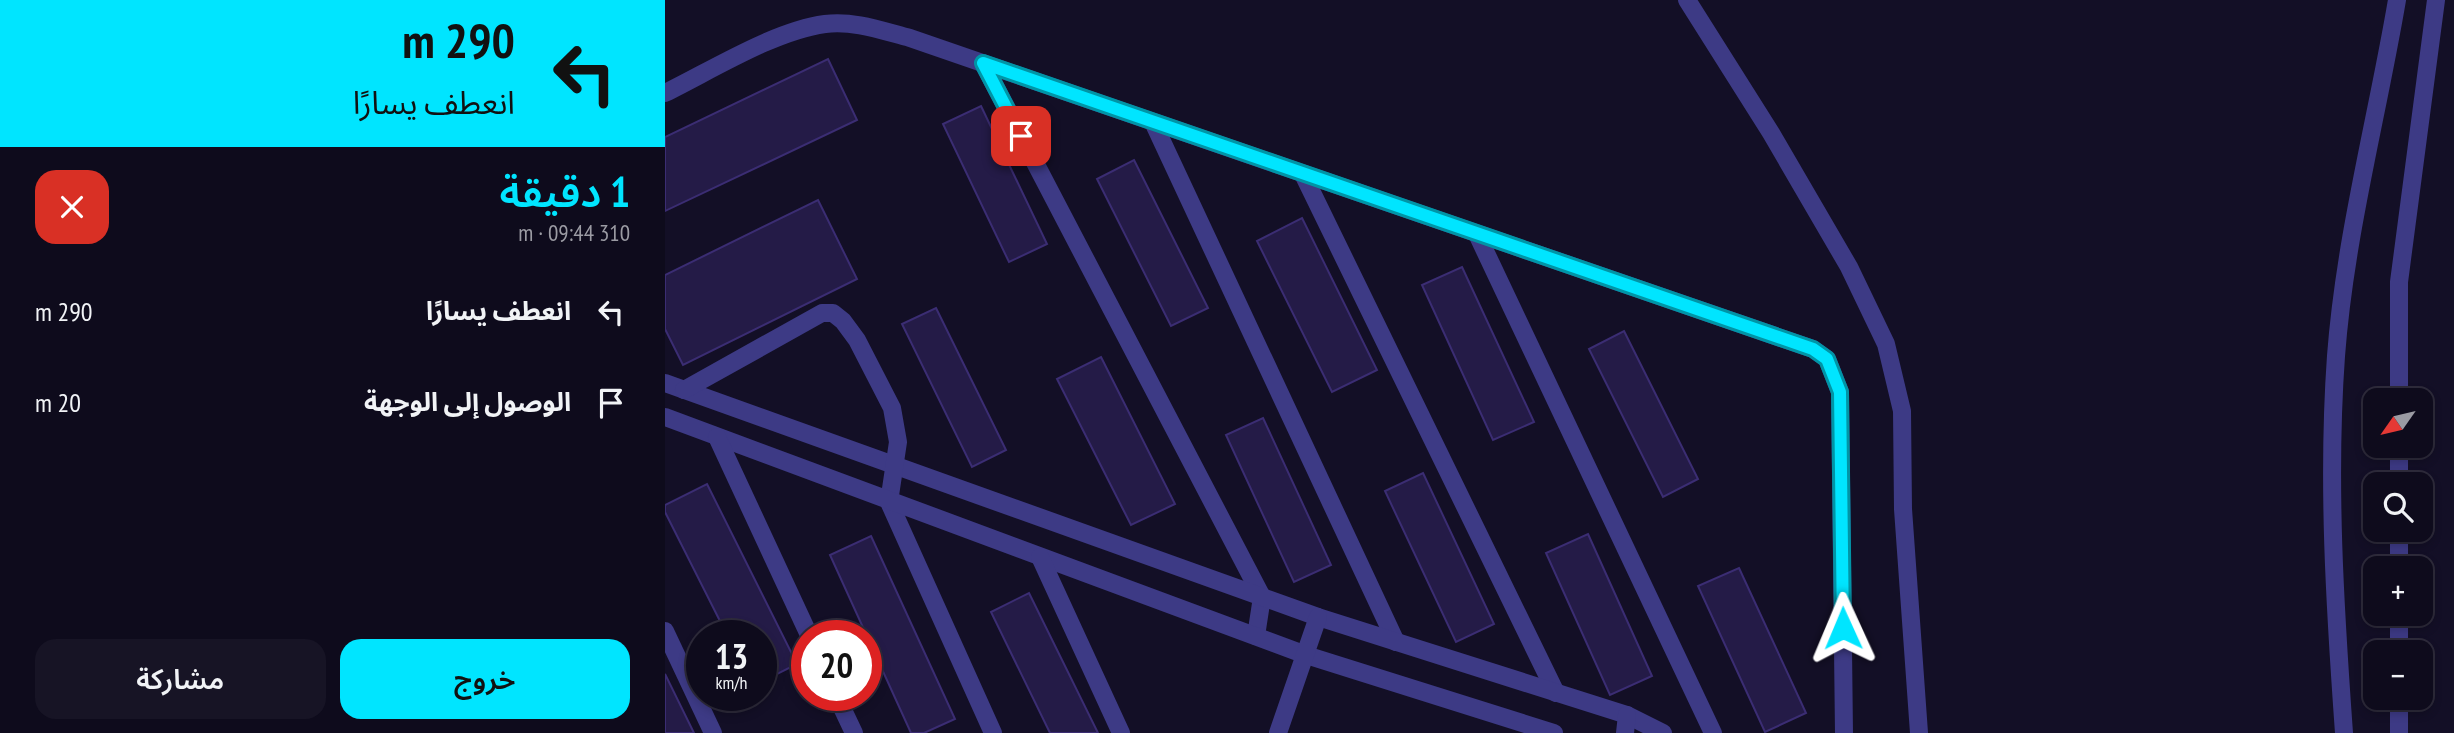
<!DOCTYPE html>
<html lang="ar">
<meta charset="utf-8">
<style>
:root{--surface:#0e0b1c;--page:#171425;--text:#f1f3f6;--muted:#9b9ba3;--line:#2e2b3b;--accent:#00e5ff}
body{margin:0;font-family:"PT Sans Narrow","Noto Sans Arabic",sans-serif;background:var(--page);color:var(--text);direction:rtl;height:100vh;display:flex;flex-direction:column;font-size:26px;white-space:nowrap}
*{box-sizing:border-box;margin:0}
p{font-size:23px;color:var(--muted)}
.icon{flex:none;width:38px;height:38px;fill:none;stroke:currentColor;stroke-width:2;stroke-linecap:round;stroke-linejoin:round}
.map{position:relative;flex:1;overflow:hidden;direction:ltr}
.side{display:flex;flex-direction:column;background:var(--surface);width:665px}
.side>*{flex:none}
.guide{background:#00e5ff;color:#111;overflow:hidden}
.needle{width:46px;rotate:236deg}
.buttons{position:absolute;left:1698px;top:388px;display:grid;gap:14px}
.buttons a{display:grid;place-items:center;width:70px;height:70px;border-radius:14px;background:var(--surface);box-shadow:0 4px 10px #0003,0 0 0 2px var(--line);font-size:35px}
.speed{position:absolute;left:21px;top:620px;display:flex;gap:14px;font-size:35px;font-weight:700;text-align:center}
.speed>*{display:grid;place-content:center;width:91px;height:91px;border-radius:50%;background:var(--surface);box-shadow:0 4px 10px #0003,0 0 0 2px var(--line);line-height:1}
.speed small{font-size:18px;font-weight:400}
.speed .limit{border:10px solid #d22;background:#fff;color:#111}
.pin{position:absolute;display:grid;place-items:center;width:60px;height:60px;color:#fff;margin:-30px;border-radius:14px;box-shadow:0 4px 10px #0006}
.me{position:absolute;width:77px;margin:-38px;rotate:359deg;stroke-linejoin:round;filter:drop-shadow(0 0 5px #0008)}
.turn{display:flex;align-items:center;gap:24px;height:147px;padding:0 35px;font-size:32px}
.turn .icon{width:91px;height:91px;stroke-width:2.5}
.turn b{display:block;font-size:49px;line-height:60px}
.round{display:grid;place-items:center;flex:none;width:74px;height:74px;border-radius:21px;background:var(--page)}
.summary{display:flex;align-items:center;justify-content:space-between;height:119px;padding:0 35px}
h1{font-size:42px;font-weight:600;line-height:52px;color:var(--accent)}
.primary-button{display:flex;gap:14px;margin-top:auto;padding:14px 35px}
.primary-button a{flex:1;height:80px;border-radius:21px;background:var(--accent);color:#111;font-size:28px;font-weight:600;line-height:80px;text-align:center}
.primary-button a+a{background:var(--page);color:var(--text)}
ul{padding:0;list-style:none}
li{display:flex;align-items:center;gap:21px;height:91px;padding:0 35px}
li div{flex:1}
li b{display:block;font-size:26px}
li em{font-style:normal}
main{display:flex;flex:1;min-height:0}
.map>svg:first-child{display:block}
.building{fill:#241b47;stroke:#3b2d73;stroke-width:2}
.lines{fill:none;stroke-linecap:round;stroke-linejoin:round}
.minor{stroke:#3d3a85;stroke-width:18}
.route-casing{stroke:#0095a6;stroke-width:18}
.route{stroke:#00e5ff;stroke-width:12}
</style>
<main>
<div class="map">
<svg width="1789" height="733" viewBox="0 0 1789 733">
<rect width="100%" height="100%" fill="#130f26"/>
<g class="building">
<polygon points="163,59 192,120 0,211 0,137"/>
<polygon points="316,106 382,244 344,262 278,124"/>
<polygon points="469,160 543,308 506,326 432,179"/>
<polygon points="153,200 192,279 18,365 0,329 0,275"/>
<polygon points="637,218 712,370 667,392 592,241"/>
<polygon points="797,267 869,422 828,440 757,285"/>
<polygon points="271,308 341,450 307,467 237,324"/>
<polygon points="959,331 1033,479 998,497 924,349"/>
<polygon points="436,357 510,504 466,525 392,379"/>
<polygon points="598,418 666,565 629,582 561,435"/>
<polygon points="758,473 829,624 791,642 720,491"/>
<polygon points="42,484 132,664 96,682 96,635 62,635 0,512 0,505"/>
<polygon points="923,534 987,676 945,695 881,553"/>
<polygon points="206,536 290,719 259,733 246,733 165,555"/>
<polygon points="1074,568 1141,713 1100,732 1033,586"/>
<polygon points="364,593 433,733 385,733 326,612"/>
<polygon points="0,674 29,733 0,733"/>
</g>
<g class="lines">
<g class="minor">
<polyline points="1022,0 1106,133 1184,267 1221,344 1237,411 1238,509 1254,733"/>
<polyline points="318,63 597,597 591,636"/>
<path d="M0,93c47,-23 109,-62 160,-69 28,-4 58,7 85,14l903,311 14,10 13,33 4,341"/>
<polyline points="488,122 731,642"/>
<polyline points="638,174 891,693"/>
<polyline points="812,234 1048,733"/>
<polyline points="0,383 653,617 962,715 998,733"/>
<polyline points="19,390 157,313 168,313 178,321 192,340 227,408 233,442 224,502 328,733"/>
<polyline points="1734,401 1734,282 1771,0"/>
<polyline points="0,417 641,655 889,733"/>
<polyline points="52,437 144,635"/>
<polyline points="1734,485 1734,446"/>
<polyline points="375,557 456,733"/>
<polyline points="1734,569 1734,530"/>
<polyline points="0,631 48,733"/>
<polyline points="1734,653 1734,614"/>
<polyline points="171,695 189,733"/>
<polyline points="613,733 653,617"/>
<polyline points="960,733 962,715"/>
<path d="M1679,733c-9,-125 -17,-252 -8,-377 9,-120 41,-238 61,-356"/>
<polyline points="1734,733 1734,698"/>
</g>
</g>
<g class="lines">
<defs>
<polyline id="route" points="356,136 318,63 1148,349 1162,359 1175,392 1178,628"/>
</defs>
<use href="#route" class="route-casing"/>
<use href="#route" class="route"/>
</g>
</svg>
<div class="buttons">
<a><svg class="needle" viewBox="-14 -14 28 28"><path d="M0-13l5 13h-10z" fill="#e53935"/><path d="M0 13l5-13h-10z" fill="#9b9ba3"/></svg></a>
<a><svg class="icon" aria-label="search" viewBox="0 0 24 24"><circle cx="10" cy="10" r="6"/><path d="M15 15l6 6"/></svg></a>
<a>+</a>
<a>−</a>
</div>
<div class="speed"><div>13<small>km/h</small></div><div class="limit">20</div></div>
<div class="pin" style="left:356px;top:136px;background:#d93025"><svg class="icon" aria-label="arrive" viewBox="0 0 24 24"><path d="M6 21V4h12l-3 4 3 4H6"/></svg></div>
<svg class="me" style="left:1178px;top:628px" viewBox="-20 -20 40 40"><path d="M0-17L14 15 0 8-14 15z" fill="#00e5ff" stroke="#fff" stroke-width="4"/></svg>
</div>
<section class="side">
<div class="guide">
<div class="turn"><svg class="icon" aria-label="left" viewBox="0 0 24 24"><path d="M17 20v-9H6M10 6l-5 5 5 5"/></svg><div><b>290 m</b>انعطف يسارًا</div></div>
</div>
<div class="summary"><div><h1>1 دقيقة</h1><p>310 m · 09:44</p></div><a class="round" style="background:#d93025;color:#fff"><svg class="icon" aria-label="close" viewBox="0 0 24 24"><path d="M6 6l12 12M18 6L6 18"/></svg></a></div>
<ul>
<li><svg class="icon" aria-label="left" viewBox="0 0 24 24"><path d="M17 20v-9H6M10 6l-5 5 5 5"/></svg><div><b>انعطف يسارًا</b></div><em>290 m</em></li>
<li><svg class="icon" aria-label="arrive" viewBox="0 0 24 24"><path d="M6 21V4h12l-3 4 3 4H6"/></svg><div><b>الوصول إلى الوجهة</b></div><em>20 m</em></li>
</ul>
<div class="primary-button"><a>خروج</a><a>مشاركة</a></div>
</section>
</main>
